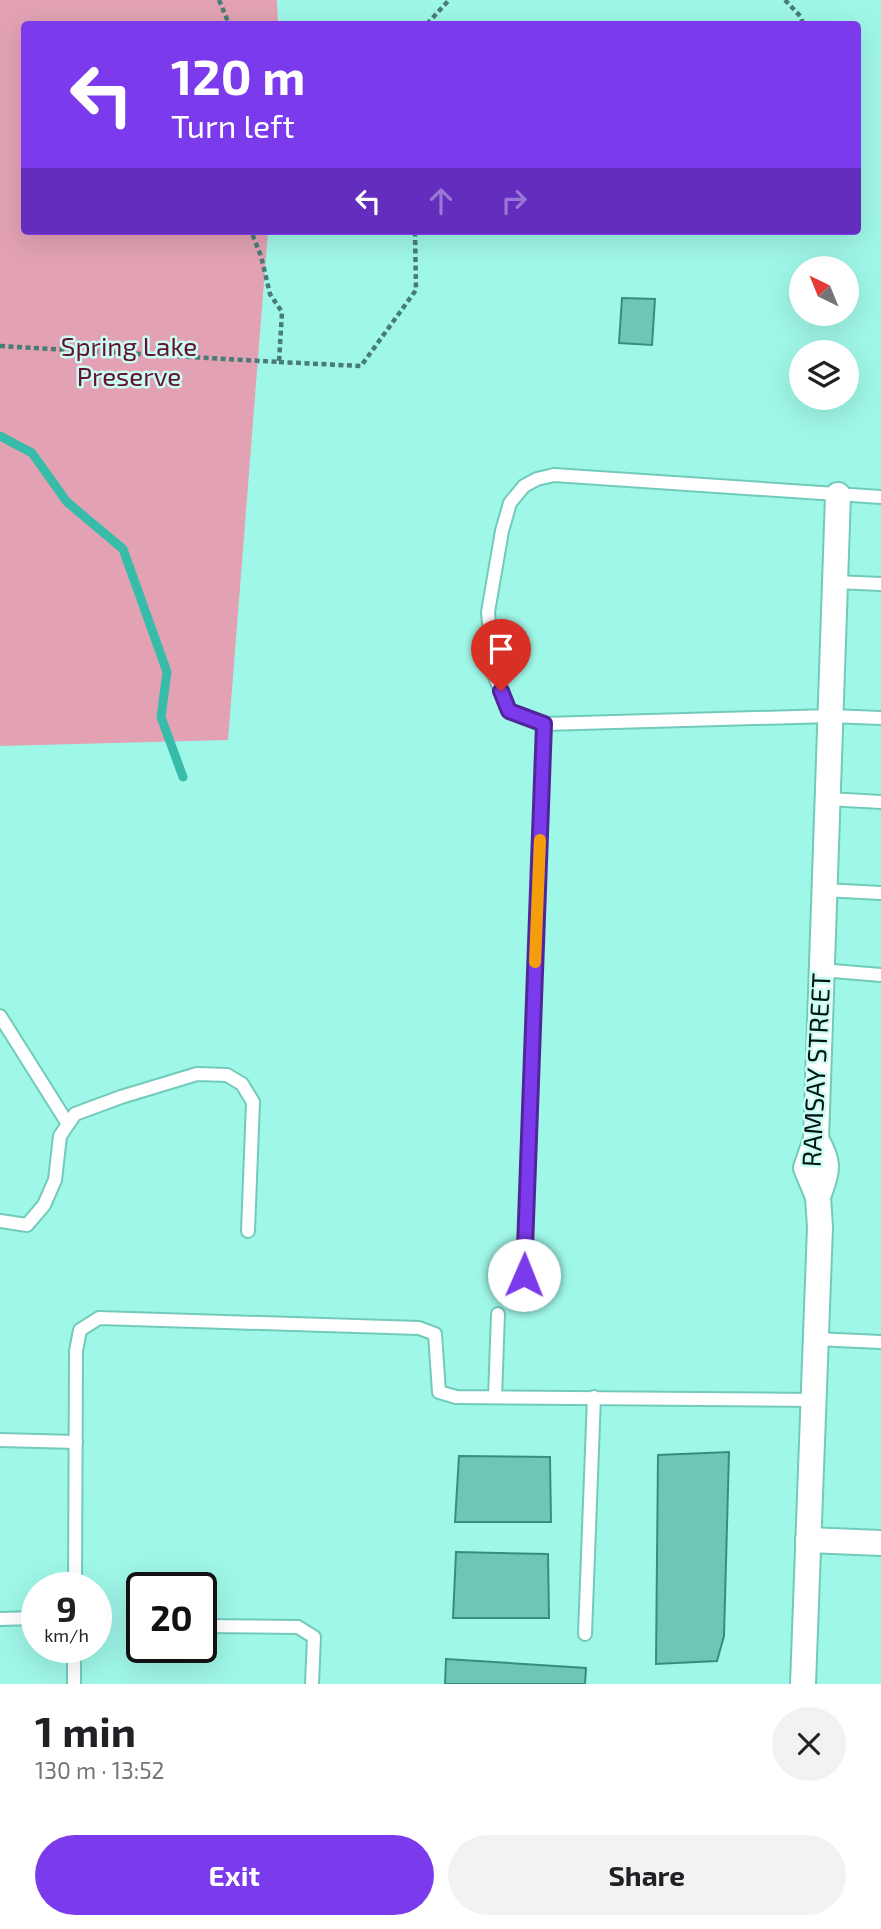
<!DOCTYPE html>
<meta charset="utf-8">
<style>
:root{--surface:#fff;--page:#f2f2f2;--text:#202124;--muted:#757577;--accent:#7c3aed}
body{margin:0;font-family:"Exo 2",sans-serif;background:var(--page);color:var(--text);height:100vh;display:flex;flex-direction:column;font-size:26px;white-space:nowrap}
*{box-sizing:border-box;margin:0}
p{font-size:23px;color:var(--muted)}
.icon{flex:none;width:38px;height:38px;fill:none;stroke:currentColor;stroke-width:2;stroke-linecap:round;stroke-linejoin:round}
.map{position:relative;height:1684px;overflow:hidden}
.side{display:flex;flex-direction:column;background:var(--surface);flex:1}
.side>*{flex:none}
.guide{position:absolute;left:21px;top:21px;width:840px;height:214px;border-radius:7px;box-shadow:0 7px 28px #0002;background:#7c3aed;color:#fff;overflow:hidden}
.needle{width:46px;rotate:317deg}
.controls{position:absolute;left:789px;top:256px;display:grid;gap:14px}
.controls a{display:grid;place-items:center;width:70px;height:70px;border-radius:50%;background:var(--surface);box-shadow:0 7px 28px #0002;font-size:35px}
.speed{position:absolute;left:21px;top:1572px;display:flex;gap:14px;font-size:35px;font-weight:700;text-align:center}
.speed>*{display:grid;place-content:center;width:91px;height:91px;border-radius:50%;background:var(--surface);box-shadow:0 7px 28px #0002;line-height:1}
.speed small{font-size:18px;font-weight:400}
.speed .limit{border:4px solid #111;border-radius:10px;background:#fff;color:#111}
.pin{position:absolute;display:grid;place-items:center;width:60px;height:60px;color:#fff;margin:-72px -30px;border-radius:50% 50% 50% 0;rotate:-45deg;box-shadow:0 0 7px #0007}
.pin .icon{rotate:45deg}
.me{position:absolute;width:77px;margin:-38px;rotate:1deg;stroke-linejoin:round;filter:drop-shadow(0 0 5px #0008)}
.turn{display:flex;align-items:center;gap:24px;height:147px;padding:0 35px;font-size:32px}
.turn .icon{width:91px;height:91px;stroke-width:2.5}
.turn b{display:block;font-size:49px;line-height:60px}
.lanes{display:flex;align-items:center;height:66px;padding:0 35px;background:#0003;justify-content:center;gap:35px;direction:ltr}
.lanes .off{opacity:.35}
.round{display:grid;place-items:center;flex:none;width:74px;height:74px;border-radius:37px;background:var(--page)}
.summary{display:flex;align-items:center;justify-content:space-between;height:119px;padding:0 35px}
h1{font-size:42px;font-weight:700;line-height:52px}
.action{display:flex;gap:14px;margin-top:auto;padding:14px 35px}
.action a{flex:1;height:80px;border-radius:42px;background:var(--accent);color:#fff;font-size:28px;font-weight:700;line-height:80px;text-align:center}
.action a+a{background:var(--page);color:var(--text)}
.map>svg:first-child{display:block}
.green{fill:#e2a2b3}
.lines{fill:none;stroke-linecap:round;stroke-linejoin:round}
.stream{stroke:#38bcaa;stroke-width:9}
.building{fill:#6ec6b7;stroke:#348f82;stroke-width:2}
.service-casing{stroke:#72cabb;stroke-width:16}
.minor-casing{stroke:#72cabb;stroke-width:28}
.path{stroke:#487c74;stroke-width:4.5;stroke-dasharray:5 3.5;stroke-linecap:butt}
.service{stroke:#fff;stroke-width:12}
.minor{stroke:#fff;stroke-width:24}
.route-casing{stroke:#51269a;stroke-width:18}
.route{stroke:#7c3aed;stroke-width:12}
.slow{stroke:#f59e0b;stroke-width:12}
.labels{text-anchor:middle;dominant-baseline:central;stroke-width:5;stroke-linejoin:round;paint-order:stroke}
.park-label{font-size:26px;fill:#631232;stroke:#cbfdf3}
.street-label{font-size:26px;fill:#001613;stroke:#cbfdf3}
</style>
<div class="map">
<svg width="881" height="1684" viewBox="0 0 881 1684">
<rect width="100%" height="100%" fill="#9ff7e8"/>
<polygon class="green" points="0,0 277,0 278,24 24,24 24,231 268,231 228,740 0,746"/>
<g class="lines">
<polyline class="stream" points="0,436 32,453 67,502 123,549 167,672 161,717 183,777"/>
</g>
<g class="building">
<polygon points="622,298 655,299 652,345 619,343"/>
<polygon points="729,1452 724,1636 717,1661 656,1664 658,1455"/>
<polygon points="459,1456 550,1457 551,1522 455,1522"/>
<polygon points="456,1552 548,1554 549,1618 453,1618"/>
<polygon points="446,1659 586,1668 585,1684 445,1684"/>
</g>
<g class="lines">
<defs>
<g id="service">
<polyline points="835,582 881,584"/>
<polyline points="544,724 830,716 881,718"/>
<polyline points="828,799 881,802"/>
<polyline points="824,890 881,893"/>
<polyline points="821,970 881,975"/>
<polyline points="0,1016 68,1124"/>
<polyline points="0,1221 27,1225 44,1205 55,1180 60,1136 75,1114 121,1097 197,1074 227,1075 242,1084 253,1102 248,1231"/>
<polyline points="524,1275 544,724 509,711 493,672 488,612 502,531 510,503 524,486 537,479 554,475 881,497"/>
<polyline points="815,1339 881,1342"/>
<polyline points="495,1397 498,1314"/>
<polyline points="0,1440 76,1442"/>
<polyline points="75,1587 76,1351 80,1330 99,1318 419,1328 435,1334 439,1392 456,1397 812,1400"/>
<polyline points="0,1619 37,1618"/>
<polyline points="140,1626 142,1626"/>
<polyline points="201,1626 298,1627 314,1637 312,1684"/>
<polyline points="585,1634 594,1397"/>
<polyline points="74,1684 74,1647"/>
</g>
<g id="minor">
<path d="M816,1139c15,26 11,31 2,58"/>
<polyline points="808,1540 881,1543"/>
<polyline points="803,1684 820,1227 818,1197 806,1168 816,1139 838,495"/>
</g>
</defs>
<use href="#service" class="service-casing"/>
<use href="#minor" class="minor-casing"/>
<g class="path">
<polyline points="219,0 229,24"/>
<polyline points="785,0 801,17 803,24"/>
<polyline points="427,24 449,0"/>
<polyline points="0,346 279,362 282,312 270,294 261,256 251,231"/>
<polyline points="279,362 361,366 416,290 415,231"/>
</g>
<use href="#service" class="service"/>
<use href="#minor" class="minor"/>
</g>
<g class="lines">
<defs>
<polyline id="route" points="501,691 509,711 544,724 524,1275"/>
</defs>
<use href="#route" class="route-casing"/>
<use href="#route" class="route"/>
<polyline class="slow" points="535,962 540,840"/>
</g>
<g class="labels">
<g class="park-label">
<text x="129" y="345">Spring Lake<tspan x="129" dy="30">Preserve</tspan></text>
</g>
<g class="street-label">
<text transform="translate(815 1070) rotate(-87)">RAMSAY STREET</text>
</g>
</g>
</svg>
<div class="controls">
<a><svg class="needle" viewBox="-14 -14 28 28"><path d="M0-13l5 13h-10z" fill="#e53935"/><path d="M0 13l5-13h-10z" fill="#757577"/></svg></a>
<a><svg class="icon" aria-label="layers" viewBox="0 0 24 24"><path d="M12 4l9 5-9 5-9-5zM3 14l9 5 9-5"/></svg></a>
</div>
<div class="speed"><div>9<small>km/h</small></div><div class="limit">20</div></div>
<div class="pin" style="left:501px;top:691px;background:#d93025"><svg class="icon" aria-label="arrive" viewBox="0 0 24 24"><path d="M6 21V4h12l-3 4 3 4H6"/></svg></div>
<svg class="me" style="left:524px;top:1275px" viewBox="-20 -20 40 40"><circle r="19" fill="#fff"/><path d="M0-13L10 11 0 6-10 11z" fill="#7c3aed"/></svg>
<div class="guide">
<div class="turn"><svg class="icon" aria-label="left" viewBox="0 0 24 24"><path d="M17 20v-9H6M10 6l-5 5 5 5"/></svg><div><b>120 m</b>Turn left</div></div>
<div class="lanes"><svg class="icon" aria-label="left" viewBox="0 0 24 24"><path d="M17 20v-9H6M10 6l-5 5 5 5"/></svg><svg class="icon off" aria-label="ahead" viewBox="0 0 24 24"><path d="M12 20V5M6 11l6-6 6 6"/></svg><svg class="icon off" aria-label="right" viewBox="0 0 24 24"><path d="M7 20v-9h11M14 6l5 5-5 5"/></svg></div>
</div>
</div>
<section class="side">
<div class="summary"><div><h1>1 min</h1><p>130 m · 13:52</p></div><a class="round"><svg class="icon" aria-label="close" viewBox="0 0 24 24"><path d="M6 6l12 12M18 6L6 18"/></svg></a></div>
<div class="action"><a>Exit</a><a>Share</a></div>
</section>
